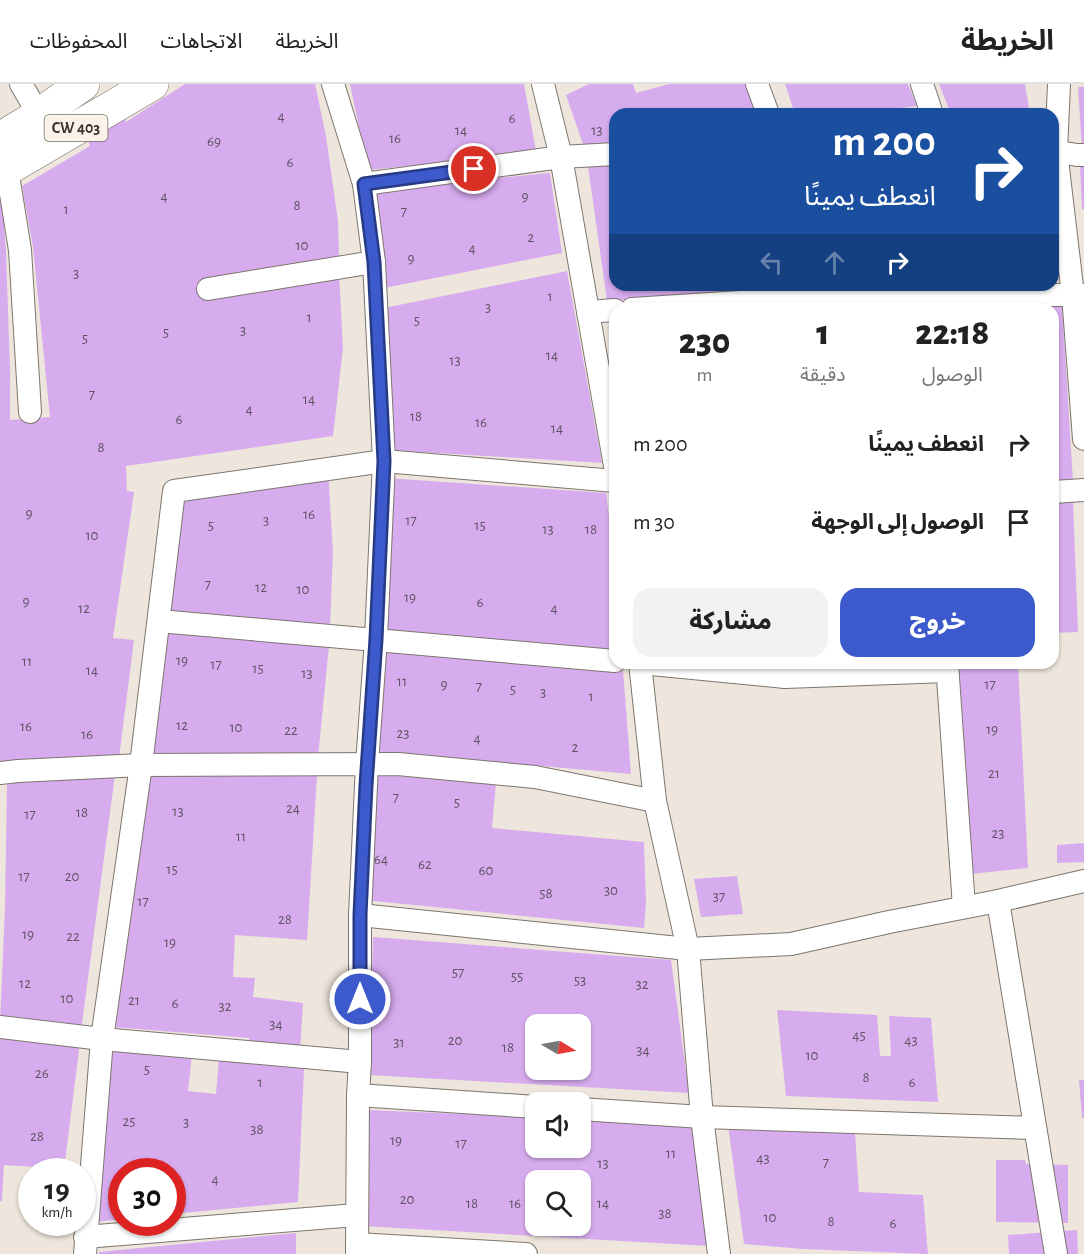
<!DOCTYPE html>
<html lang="ar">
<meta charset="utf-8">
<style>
:root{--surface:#fff;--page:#f2f2f2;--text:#222;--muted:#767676;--line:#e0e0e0;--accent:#3c5acc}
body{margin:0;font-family:"Alegreya Sans","Noto Sans Arabic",sans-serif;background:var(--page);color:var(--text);direction:rtl;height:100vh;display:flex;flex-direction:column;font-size:22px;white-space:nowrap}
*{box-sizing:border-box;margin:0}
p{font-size:20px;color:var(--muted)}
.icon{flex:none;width:33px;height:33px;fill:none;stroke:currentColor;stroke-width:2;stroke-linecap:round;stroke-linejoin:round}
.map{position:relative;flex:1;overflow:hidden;direction:ltr}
.side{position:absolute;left:609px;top:219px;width:450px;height:366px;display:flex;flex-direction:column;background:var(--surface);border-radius:18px;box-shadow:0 2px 4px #0004;direction:rtl}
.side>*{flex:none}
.hud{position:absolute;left:609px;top:24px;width:450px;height:183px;border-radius:18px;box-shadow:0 2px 4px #0004;direction:rtl;background:#1a4fa0;color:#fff;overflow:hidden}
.needle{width:39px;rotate:100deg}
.controls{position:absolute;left:525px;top:930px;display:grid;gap:12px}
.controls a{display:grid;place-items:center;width:66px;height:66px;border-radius:12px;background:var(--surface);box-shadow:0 2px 4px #0004;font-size:30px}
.speed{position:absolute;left:18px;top:1074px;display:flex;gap:12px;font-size:30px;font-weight:700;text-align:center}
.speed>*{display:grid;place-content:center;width:78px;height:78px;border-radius:50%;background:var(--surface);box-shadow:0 2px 4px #0004;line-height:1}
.speed small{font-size:15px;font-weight:400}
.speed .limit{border:9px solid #d22;background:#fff;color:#111}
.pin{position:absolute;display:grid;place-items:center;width:51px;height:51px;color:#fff;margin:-26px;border:3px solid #fff;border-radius:50%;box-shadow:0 2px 6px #0007}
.me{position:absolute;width:66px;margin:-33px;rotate:0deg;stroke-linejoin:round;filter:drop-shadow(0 0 4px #0008)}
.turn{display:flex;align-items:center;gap:21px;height:126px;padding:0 24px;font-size:27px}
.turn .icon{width:78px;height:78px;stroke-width:2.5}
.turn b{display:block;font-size:42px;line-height:51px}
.lanes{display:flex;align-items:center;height:57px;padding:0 24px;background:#0003;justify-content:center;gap:30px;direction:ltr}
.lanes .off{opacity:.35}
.eta{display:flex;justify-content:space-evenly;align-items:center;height:102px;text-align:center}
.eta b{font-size:36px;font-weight:800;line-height:42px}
.action{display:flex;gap:12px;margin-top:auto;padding:12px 24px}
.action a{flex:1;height:69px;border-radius:18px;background:var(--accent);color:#fff;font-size:24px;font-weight:800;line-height:69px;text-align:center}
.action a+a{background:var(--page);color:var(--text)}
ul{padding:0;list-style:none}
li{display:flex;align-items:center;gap:18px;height:78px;padding:0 24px}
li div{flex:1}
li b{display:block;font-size:22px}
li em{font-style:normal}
header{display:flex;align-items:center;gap:36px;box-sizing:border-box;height:84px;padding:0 30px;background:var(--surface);border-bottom:2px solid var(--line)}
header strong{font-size:28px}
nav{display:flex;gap:33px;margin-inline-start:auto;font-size:21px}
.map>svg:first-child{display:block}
.building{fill:#d7acef;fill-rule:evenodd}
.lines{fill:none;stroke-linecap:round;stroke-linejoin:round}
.minor-casing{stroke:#7d766e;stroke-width:24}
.primary-casing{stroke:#7d766e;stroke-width:34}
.minor{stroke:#fff;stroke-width:22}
.primary{stroke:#fff;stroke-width:33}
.route-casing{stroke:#273a85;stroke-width:15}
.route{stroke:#3c5acc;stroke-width:10}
.labels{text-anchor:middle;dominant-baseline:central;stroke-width:4.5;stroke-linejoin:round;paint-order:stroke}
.number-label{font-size:15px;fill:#605462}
.shield{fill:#fbf3ea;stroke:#736f6a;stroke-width:1.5}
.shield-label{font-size:16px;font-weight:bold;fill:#393633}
</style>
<header>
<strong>الخريطة</strong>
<nav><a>الخريطة</a><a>الاتجاهات</a><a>المحفوظات</a></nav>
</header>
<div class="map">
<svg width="1084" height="1170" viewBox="0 0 1084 1170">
<rect width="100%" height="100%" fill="#eee6dc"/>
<g class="building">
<polygon points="185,0 315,0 326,52 338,137 339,175 199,200 203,216 272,201 339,190 343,264 333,352 126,382 127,407 134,408 113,554 134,556 119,674 0,681 0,117 2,117 6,166 10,286 10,336 50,333 33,163 22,102 90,62 87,53 124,29 126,38"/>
<polygon points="350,0 524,0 536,67 498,73 368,86"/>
<polygon points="589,0 633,0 636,9 669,0 758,0 770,30 615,30 615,62 585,66 566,11"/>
<polygon points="785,0 908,0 917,22 848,30 795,30"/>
<polygon points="939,0 1025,0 1030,30 951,30"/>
<polygon points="1078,3 1084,3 1084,64 1082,65"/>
<polygon points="615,79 615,201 744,201 744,207 607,217 588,82"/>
<polygon points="1084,80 1084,125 1082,126 1080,81"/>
<polygon points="550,89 562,169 384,204 371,106"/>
<polygon points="567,187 602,379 388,366 384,224"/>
<polygon points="769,201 803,201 803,203 769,205"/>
<polygon points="1062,220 1073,397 1053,398 1053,225 940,225 940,223"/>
<polygon points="328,387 333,467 330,543 167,526 182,412"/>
<polygon points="387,394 606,409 615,480 615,569 380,549"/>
<polygon points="1053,418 1073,418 1078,548 1053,549"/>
<polygon points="165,545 329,562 318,673 148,672"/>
<polygon points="379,565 502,573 623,586 631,690 373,667"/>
<polygon points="959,579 1018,579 1028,784 971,790"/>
<polygon points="372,690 496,699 492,744 644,758 646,819 644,844 364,816"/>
<polygon points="115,691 81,947 0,938 5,823 7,699"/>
<polygon points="145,691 317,692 307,856 235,851 233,893 255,894 253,913 303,919 300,967 249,962 249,954 112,943"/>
<polygon points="1084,759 1084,778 1057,779 1057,761"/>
<polygon points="737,792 743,830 701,833 694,795"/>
<path d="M373,853l298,23 18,133 -320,-18zM536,940h44v46h-44z"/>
<polygon points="777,926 877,931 880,972 891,972 889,932 931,934 938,1018 786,1012"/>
<polygon points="0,950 80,959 64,1085 4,1081 2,1117 0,1117"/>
<polygon points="106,962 192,971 188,1007 216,1010 219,974 304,985 298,1118 172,1130 172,1088 122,1088 122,1135 96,1138"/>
<polygon points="1079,996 1084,996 1084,1034 1082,1034"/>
<path d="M368,1026l168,7v31h44v-29l112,5 17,122 -346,-20zM536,1096h44v46h-44z"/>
<polygon points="728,1041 855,1049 859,1108 923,1111 928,1170 803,1165 744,1160"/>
<polygon points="996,1076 1025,1076 1026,1080 1068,1081 1068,1139 996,1138"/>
<polygon points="1077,1146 1078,1170 1009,1170 1008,1151"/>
<polygon points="296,1149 296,1170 99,1170 99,1168"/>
</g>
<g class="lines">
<defs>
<g id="minor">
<polyline points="21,0 39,31"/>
<polyline points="333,0 364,100 374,178 384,377 376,555 367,680 360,831 360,978 358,1011 357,1170"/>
<polyline points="543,0 561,73 615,382"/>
<polyline points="757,0 768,30"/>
<polyline points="922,0 932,30"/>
<polyline points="1059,0 1056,67 1073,211 1084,355"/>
<polyline points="1053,67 1077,71 1084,71"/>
<polyline points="7,85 20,166 30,328"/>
<polyline points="364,100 561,73 615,70"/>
<polyline points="208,205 374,178"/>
<polyline points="632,225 756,217 916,211 1084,211"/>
<polyline points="588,228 615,226"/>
<polyline points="1053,408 1084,406"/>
<polyline points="159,537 615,577"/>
<polyline points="640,579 655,717 688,865 702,1033 719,1170"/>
<polyline points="641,579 785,593 784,579"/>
<polyline points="947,579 964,823"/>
<polyline points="785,593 947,587"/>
<polyline points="0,689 18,687 141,681 398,680 535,693 655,717"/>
<polyline points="998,817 1056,1170"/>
<polyline points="360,831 688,865 791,860 889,838 998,817 1084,797"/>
<polyline points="0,943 102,955 360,978"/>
<polyline points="358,1011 536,1023"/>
<polyline points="580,1025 702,1033 1035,1044"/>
<polyline points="85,1153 356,1131"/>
<polyline points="357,1160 526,1170"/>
<polyline points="85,1170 102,955 141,681 174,407 384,377 615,397"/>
</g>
<g id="primary">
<polyline points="0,55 39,31 83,0"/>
<polyline points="0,89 152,0"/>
</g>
</defs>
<use href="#minor" class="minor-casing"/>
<use href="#primary" class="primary-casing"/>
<use href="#minor" class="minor"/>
<use href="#primary" class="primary"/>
</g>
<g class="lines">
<defs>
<polyline id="route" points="360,915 360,831 366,701 376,555 384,377 374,178 364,100 474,85"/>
</defs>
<use href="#route" class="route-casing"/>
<use href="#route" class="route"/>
</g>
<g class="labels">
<g class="number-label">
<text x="281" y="32">4</text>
<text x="512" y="34">6</text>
<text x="461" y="46">14</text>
<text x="597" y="46">13</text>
<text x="395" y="54">16</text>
<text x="214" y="57">69</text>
<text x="290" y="78">6</text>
<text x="164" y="112">4</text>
<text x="525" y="112">9</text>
<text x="297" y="121">8</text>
<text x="66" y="125">1</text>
<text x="404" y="127">7</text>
<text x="531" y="153">2</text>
<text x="302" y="161">10</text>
<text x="472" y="164">4</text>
<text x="411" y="174">9</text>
<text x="76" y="189">3</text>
<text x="550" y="212">1</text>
<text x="488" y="223">3</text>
<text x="309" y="233">1</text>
<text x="417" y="236">5</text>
<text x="243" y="246">3</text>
<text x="166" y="248">5</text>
<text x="85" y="254">5</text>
<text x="552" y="271">14</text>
<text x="455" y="276">13</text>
<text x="92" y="310">7</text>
<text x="309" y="315">14</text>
<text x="249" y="325">4</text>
<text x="416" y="332">18</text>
<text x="179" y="335">6</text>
<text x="481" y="338">16</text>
<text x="557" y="344">14</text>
<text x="101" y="363">8</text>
<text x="29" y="429">9</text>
<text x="309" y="430">16</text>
<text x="266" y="436">3</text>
<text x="411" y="436">17</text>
<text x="211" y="441">5</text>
<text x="480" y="441">15</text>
<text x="548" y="445">13</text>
<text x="591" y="445">18</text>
<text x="92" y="451">10</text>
<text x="208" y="500">7</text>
<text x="261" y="503">12</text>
<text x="303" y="505">10</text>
<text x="410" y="513">19</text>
<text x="26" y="517">9</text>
<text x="480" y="518">6</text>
<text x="84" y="524">12</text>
<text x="554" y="524">4</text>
<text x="182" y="576">19</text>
<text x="27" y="577">11</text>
<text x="216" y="580">17</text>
<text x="258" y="584">15</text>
<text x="92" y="586">14</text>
<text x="307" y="589">13</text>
<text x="402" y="597">11</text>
<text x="444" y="600">9</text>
<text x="990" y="600">17</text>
<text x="479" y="602">7</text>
<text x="513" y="605">5</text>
<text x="543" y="608">3</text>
<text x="591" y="612">1</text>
<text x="182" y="641">12</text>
<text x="26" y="642">16</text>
<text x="236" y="643">10</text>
<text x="992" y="645">19</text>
<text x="291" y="646">22</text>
<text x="403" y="649">23</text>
<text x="87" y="650">16</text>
<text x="477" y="654">4</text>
<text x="575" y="663">2</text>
<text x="994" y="689">21</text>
<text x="396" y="713">7</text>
<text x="457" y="718">5</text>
<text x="293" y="724">24</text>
<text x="178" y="727">13</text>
<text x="82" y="728">18</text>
<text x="30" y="730">17</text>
<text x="998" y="749">23</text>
<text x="241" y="752">11</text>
<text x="381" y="775">64</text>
<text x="425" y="780">62</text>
<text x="172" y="785">15</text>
<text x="486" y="786">60</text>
<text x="24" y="792">17</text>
<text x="72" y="792">20</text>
<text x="611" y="806">30</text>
<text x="546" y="809">58</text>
<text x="719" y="812">37</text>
<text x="143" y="817">17</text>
<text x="285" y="835">28</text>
<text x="28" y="850">19</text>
<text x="73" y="852">22</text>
<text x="170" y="858">19</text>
<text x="458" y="888">57</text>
<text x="517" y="892">55</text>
<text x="580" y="896">53</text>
<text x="25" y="899">12</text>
<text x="642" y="900">32</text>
<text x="67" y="914">10</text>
<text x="134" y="916">21</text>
<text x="175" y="919">6</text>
<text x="225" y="922">32</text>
<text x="276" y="940">34</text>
<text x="859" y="951">45</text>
<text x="455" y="956">20</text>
<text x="911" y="956">43</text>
<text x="399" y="958">31</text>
<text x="508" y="963">18</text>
<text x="643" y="966">34</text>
<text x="812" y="971">10</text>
<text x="147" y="985">5</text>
<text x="42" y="989">26</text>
<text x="866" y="993">8</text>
<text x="260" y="998">1</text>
<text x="912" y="998">6</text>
<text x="129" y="1037">25</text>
<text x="186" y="1038">3</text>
<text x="257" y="1045">38</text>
<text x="37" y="1052">28</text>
<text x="396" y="1056">19</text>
<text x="461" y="1059">17</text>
<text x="671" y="1069">11</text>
<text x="763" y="1074">43</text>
<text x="826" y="1078">7</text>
<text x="603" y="1079">13</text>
<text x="215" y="1095">4</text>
<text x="407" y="1115">20</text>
<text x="472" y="1119">18</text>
<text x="515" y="1119">16</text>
<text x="603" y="1119">14</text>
<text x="665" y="1129">38</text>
<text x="770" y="1133">10</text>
<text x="831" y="1137">8</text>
<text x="893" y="1139">6</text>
</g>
<rect class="shield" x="44.5" y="31" width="63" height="26" rx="4.5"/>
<g class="shield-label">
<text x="76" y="44">CW 403</text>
</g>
</g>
</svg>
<div class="controls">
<a><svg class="needle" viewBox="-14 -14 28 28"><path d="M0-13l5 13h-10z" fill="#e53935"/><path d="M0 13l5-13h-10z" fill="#767676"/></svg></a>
<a><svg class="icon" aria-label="sound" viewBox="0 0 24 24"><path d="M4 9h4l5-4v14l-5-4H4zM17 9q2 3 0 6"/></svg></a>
<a><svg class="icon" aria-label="search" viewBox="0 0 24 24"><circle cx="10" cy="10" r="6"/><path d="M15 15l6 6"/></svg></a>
</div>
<div class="speed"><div>19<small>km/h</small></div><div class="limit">30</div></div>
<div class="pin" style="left:474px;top:85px;background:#d93025"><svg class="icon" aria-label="arrive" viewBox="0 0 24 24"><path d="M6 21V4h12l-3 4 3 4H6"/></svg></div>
<svg class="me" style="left:360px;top:915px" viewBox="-20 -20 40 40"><circle r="17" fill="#3c5acc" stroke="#fff" stroke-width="3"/><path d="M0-11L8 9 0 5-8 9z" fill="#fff"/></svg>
<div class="hud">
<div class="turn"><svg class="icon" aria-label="right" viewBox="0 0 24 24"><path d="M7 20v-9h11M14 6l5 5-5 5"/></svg><div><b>200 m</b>انعطف يمينًا</div></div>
<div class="lanes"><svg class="icon off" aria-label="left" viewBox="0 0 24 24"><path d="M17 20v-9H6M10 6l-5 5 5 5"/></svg><svg class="icon off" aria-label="ahead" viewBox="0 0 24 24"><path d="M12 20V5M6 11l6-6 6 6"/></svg><svg class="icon" aria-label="right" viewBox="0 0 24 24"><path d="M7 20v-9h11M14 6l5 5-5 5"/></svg></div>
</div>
<section class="side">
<div class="eta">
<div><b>22:18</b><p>الوصول</p></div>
<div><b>1</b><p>دقيقة</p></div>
<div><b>230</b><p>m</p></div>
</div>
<ul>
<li><svg class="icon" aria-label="right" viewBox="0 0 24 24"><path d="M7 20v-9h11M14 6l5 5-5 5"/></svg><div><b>انعطف يمينًا</b></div><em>200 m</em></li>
<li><svg class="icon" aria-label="arrive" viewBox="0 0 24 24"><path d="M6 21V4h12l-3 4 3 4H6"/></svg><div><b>الوصول إلى الوجهة</b></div><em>30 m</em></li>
</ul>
<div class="action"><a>خروج</a><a>مشاركة</a></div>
</section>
</div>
